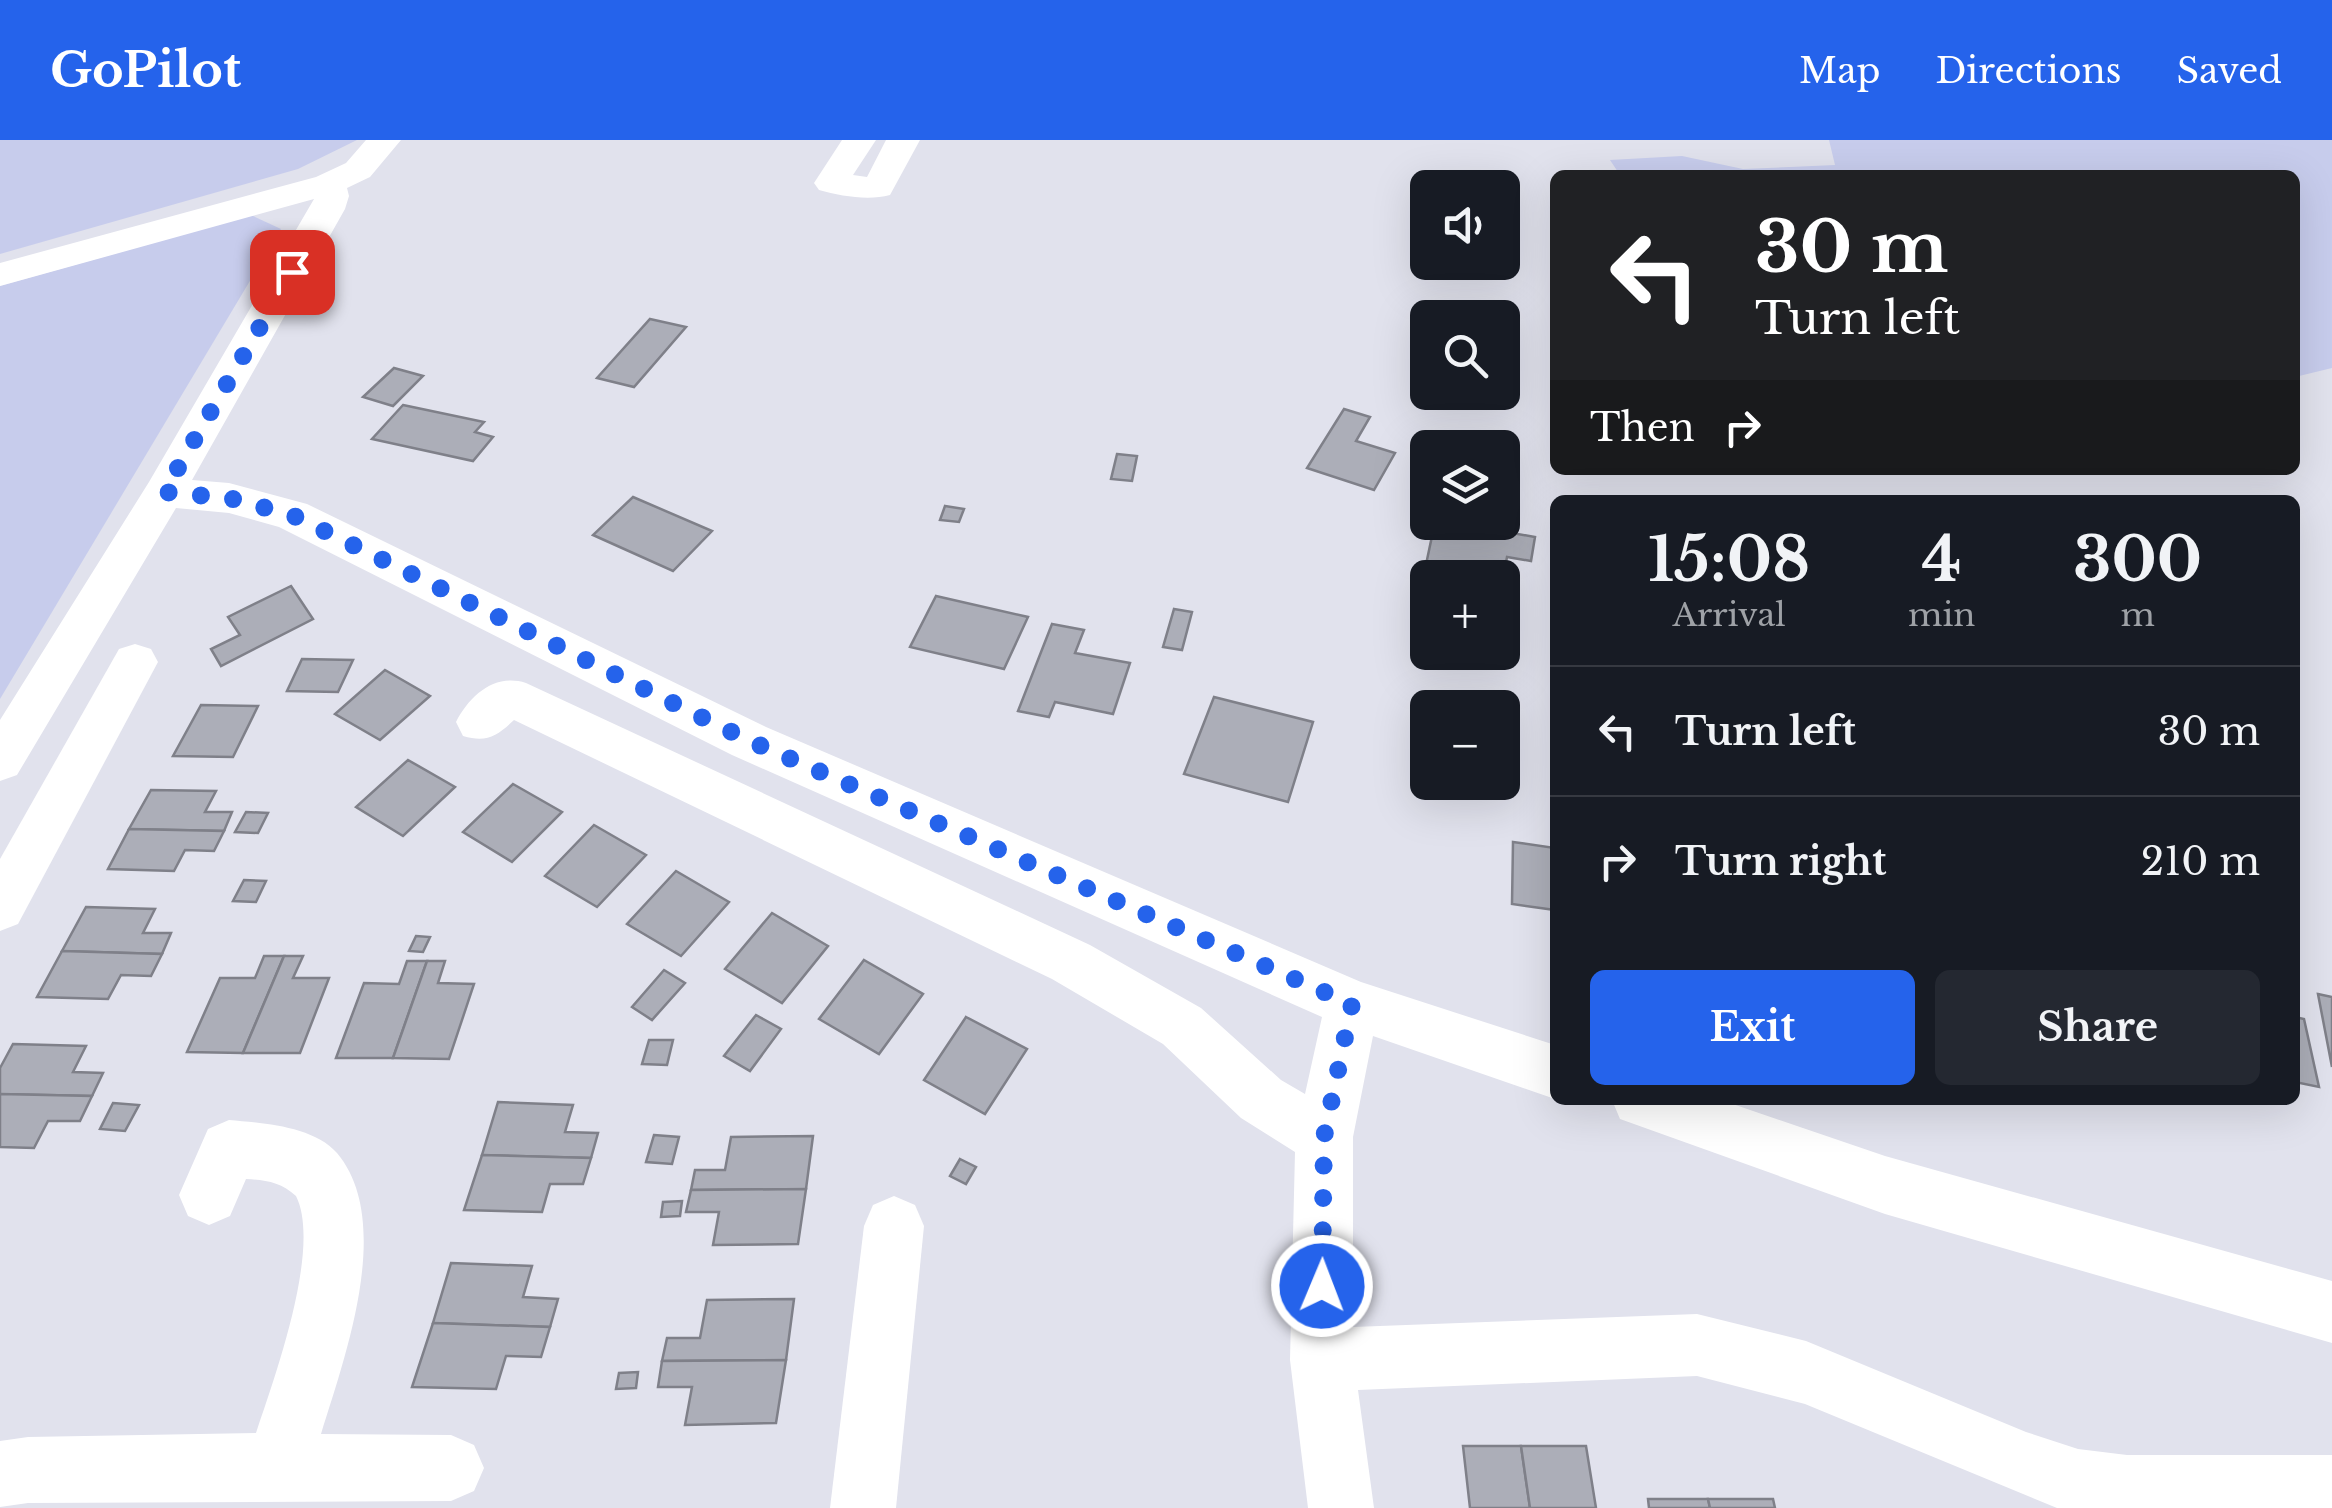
<!DOCTYPE html>
<meta charset="utf-8">
<style>
:root{--surface:#171b24;--page:#242831;--text:#f1f3f6;--muted:#9ea1a6;--line:#363941;--accent:#2563eb}
body{margin:0;font-family:"Libre Baskerville",serif;background:var(--page);color:var(--text);height:100vh;display:flex;flex-direction:column;font-size:38px;white-space:nowrap}
*{box-sizing:border-box;margin:0}
p{font-size:32px;color:var(--muted)}
.icon{flex:none;width:55px;height:55px;fill:none;stroke:currentColor;stroke-width:2;stroke-linecap:round;stroke-linejoin:round}
.map{position:relative;flex:1;overflow:hidden}
.sheet{position:absolute;left:1550px;top:355px;width:750px;height:610px;display:flex;flex-direction:column;background:var(--surface);border-radius:15px;box-shadow:0 10px 40px #0002}
.sheet>*{flex:none}
.banner{position:absolute;left:1550px;top:30px;width:750px;height:305px;border-radius:15px;box-shadow:0 10px 40px #0002;background:#202124;color:#fff;overflow:hidden}
.fabs{position:absolute;left:1410px;top:30px;display:grid;gap:20px}
.fabs a{display:grid;place-items:center;width:110px;height:110px;border-radius:15px;background:var(--surface);box-shadow:0 10px 40px #0002;font-size:50px}
.pin{position:absolute;display:grid;place-items:center;width:85px;height:85px;color:#fff;margin:-42px;border-radius:20px;box-shadow:0 5px 15px #0006}
.me{position:absolute;width:110px;margin:-55px;rotate:1deg;stroke-linejoin:round;filter:drop-shadow(0 0 8px #0008)}
.turn{display:flex;align-items:center;gap:35px;height:210px;padding:0 40px;font-size:45px}
.turn .icon{width:130px;height:130px;stroke-width:2.5}
.turn b{display:block;font-size:70px;line-height:85px}
.then{display:flex;align-items:center;height:95px;padding:0 40px;background:#0003;gap:20px;font-size:38px}
.eta{display:flex;justify-content:space-evenly;align-items:center;height:170px;text-align:center}
.eta b{font-size:60px;font-weight:700;line-height:70px}
.button{display:flex;gap:20px;margin-top:auto;padding:20px 40px}
.button a{flex:1;height:115px;border-radius:15px;background:var(--accent);color:#fff;font-size:40px;font-weight:700;line-height:115px;text-align:center}
.button a+a{background:var(--page);color:var(--text)}
ul{padding:0;list-style:none}
li{display:flex;align-items:center;gap:30px;height:130px;padding:0 40px;border-top:2px solid var(--line)}
li div{flex:1}
li b{display:block;font-size:38px}
li em{font-style:normal}
header{display:flex;align-items:center;gap:60px;box-sizing:border-box;height:140px;padding:0 50px;background:var(--accent);color:#fff}
header strong{font-size:48px}
nav{display:flex;gap:55px;margin-inline-start:auto;font-size:35px}
.map>svg:first-child{display:block}
.green{fill:#c7ccec}
.building{fill:#acaeb8;stroke:#7f8089;stroke-width:2.5}
.lines{fill:none;stroke-linecap:round;stroke-linejoin:round}
.minor{fill:#fff;fill-rule:evenodd}
.route{stroke:#2563eb;stroke-width:18;stroke-dasharray:0 32.4}
</style>
<header>
<strong>GoPilot</strong>
<nav><a>Map</a><a>Directions</a><a>Saved</a></nav>
</header>
<div class="map">
<svg width="2332" height="1368" viewBox="0 0 2332 1368">
<rect width="100%" height="100%" fill="#e1e2ed"/>
<g class="green">
<polygon points="0,0 357,0 298,29 0,114"/>
<polygon points="1829,0 2332,0 2332,228 2295,237 2295,35 1620,35 1610,20 1682,16 1743,29 1835,25"/>
<polygon points="251,75 281,89 0,559 0,146"/>
</g>
<g class="building">
<polygon points="650,179 686,187 634,247 597,238"/>
<polygon points="394,228 423,236 393,266 363,257"/>
<polygon points="403,265 484,282 475,292 493,297 473,321 372,299"/>
<polygon points="1344,269 1370,277 1356,301 1395,313 1374,350 1307,328"/>
<polygon points="1117,314 1137,316 1132,341 1111,339"/>
<polygon points="633,357 712,391 673,431 593,395"/>
<polygon points="945,366 964,369 959,382 940,380"/>
<polygon points="1435,382 1502,382 1501,391 1535,397 1531,421 1507,417 1503,438 1482,435 1428,438 1428,454 1420,453"/>
<polygon points="291,446 313,479 221,526 211,509 240,495 228,477"/>
<polygon points="936,456 1028,477 1004,529 910,507"/>
<polygon points="1174,469 1192,472 1182,510 1163,507"/>
<polygon points="1052,484 1084,490 1075,513 1130,523 1113,574 1055,562 1049,577 1018,571"/>
<polygon points="302,519 353,520 338,552 287,551"/>
<polygon points="385,530 430,556 380,600 335,574"/>
<polygon points="1214,557 1313,582 1288,662 1184,634"/>
<polygon points="201,565 258,566 233,617 173,616"/>
<polygon points="408,620 455,647 403,696 356,667"/>
<polygon points="513,644 562,672 512,722 463,692"/>
<polygon points="151,650 216,651 205,672 232,672 224,691 129,689"/>
<polygon points="246,672 268,673 258,693 235,692"/>
<polygon points="594,685 646,715 597,767 545,736"/>
<polygon points="129,689 224,691 214,711 185,710 174,731 108,729"/>
<polygon points="1513,702 1555,708 1555,770 1512,764"/>
<polygon points="676,731 729,762 681,816 627,784"/>
<polygon points="244,740 266,741 256,762 233,761"/>
<polygon points="86,767 155,769 143,793 171,793 162,814 62,811"/>
<polygon points="772,773 828,806 782,863 725,829"/>
<polygon points="416,796 430,797 423,812 409,811"/>
<polygon points="62,811 162,814 151,836 121,835 108,859 37,857"/>
<polygon points="264,816 284,816 243,913 187,912 220,838 255,838"/>
<polygon points="284,816 303,816 293,838 329,838 300,913 243,913"/>
<polygon points="864,820 923,854 879,914 819,879"/>
<polygon points="407,821 427,821 393,918 336,918 364,843 399,844"/>
<polygon points="427,821 445,821 438,843 474,844 449,919 393,918"/>
<polygon points="664,830 685,843 652,880 632,867"/>
<polygon points="2318,854 2332,857 2332,927"/>
<polygon points="756,875 781,889 750,931 724,916"/>
<polygon points="966,877 1027,909 985,974 924,940"/>
<polygon points="2295,877 2304,879 2319,947 2295,942"/>
<polygon points="649,900 673,900 667,925 642,924"/>
<polygon points="13,904 86,906 73,932 103,933 92,956 0,954 0,928"/>
<polygon points="0,954 92,956 80,981 48,981 34,1008 0,1007"/>
<polygon points="498,962 573,965 565,992 598,993 591,1018 482,1015"/>
<polygon points="113,963 139,965 125,991 100,989"/>
<polygon points="654,995 679,997 672,1024 646,1022"/>
<polygon points="813,996 806,1049 691,1050 695,1030 725,1030 731,997"/>
<polygon points="482,1015 591,1018 583,1044 550,1044 542,1072 464,1070"/>
<polygon points="960,1019 976,1027 966,1044 950,1036"/>
<polygon points="806,1049 798,1104 713,1105 719,1072 686,1072 691,1050"/>
<polygon points="682,1061 680,1076 661,1077 663,1062"/>
<polygon points="451,1123 532,1126 523,1157 558,1159 550,1187 433,1183"/>
<polygon points="794,1159 786,1220 662,1221 667,1198 700,1198 707,1160"/>
<polygon points="433,1183 550,1187 541,1217 506,1216 496,1249 412,1247"/>
<polygon points="786,1220 776,1283 685,1285 692,1247 658,1247 662,1221"/>
<polygon points="638,1232 636,1248 616,1249 619,1233"/>
<polygon points="1463,1306 1521,1306 1530,1368 1470,1368"/>
<polygon points="1521,1306 1586,1306 1596,1368 1530,1368"/>
<polygon points="1648,1359 1708,1359 1710,1368 1649,1368"/>
<polygon points="1708,1359 1773,1359 1775,1368 1710,1368"/>
</g>
<g class="lines">
<g class="minor">
<path d="M366,0h35l-31,37 -23,11 2,8 -4,13 -153,271 37,3 78,21 459,223 595,255 194,63v54l-182,-63 -20,101v190l344,-13 109,27 220,91 52,17 49,6h205v53h-275l-252,-104 -108,-28 -339,14 16,118h-66l-18,-148 5,-208 -54,-34 -78,-74 -111,-65 -538,-259c-17,16 -27,23 -51,16l-7,-14c14,-27 39,-49 70,-39l564,262 111,63 80,72 24,14 17,-77 -590,-262 -453,-228 -50,-14 -53,-5 -159,267 -17,6v-61l149,-238 165,-283 -314,87v-23l316,-86 30,-14z"/>
<path d="M842,0h34l-23,35 14,2 19,-37h34l-30,55c-22,6 -49,1 -71,-5l-5,-7z"/>
<polygon points="135,504 151,509 158,522 18,784 0,791 0,719 119,509"/>
<polygon points="1612,960 1721,960 1885,1016 2332,1141 2332,1203 1885,1074 1620,979"/>
<path d="M229,980c33,3 84,6 108,33 58,69 7,206 -16,281l130,1 23,10 10,23 -10,23 -23,10 -423,2 -28,4v-66l28,-4 228,-4c18,-54 66,-185 40,-237 -15,-14 -31,-16 -50,-17l-16,37 -21,9 -21,-9 -9,-21 29,-66z"/>
<polygon points="894,1056 915,1065 924,1086 896,1368 830,1368 864,1086 873,1065"/>
</g>
</g>
<g class="lines">
<polyline class="route" points="292,132 164,352 229,358 292,375 750,601 1352,864 1324,997 1322,1146"/>
</g>
</svg>
<div class="fabs">
<a><svg class="icon" aria-label="sound" viewBox="0 0 24 24"><path d="M4 9h4l5-4v14l-5-4H4zM17 9q2 3 0 6"/></svg></a>
<a><svg class="icon" aria-label="search" viewBox="0 0 24 24"><circle cx="10" cy="10" r="6"/><path d="M15 15l6 6"/></svg></a>
<a><svg class="icon" aria-label="layers" viewBox="0 0 24 24"><path d="M12 4l9 5-9 5-9-5zM3 14l9 5 9-5"/></svg></a>
<a>+</a>
<a>−</a>
</div>
<div class="pin" style="left:292px;top:132px;background:#d93025"><svg class="icon" aria-label="arrive" viewBox="0 0 24 24"><path d="M6 21V4h12l-3 4 3 4H6"/></svg></div>
<svg class="me" style="left:1322px;top:1146px" viewBox="-20 -20 40 40"><circle r="17" fill="#2563eb" stroke="#fff" stroke-width="3"/><path d="M0-11L8 9 0 5-8 9z" fill="#fff"/></svg>
<div class="banner">
<div class="turn"><svg class="icon" aria-label="left" viewBox="0 0 24 24"><path d="M17 20v-9H6M10 6l-5 5 5 5"/></svg><div><b>30 m</b>Turn left</div></div>
<div class="then">Then<svg class="icon" aria-label="right" viewBox="0 0 24 24"><path d="M7 20v-9h11M14 6l5 5-5 5"/></svg></div>
</div>
<section class="sheet">
<div class="eta">
<div><b>15:08</b><p>Arrival</p></div>
<div><b>4</b><p>min</p></div>
<div><b>300</b><p>m</p></div>
</div>
<ul>
<li><svg class="icon" aria-label="left" viewBox="0 0 24 24"><path d="M17 20v-9H6M10 6l-5 5 5 5"/></svg><div><b>Turn left</b></div><em>30 m</em></li>
<li><svg class="icon" aria-label="right" viewBox="0 0 24 24"><path d="M7 20v-9h11M14 6l5 5-5 5"/></svg><div><b>Turn right</b></div><em>210 m</em></li>
</ul>
<div class="button"><a>Exit</a><a>Share</a></div>
</section>
</div>
